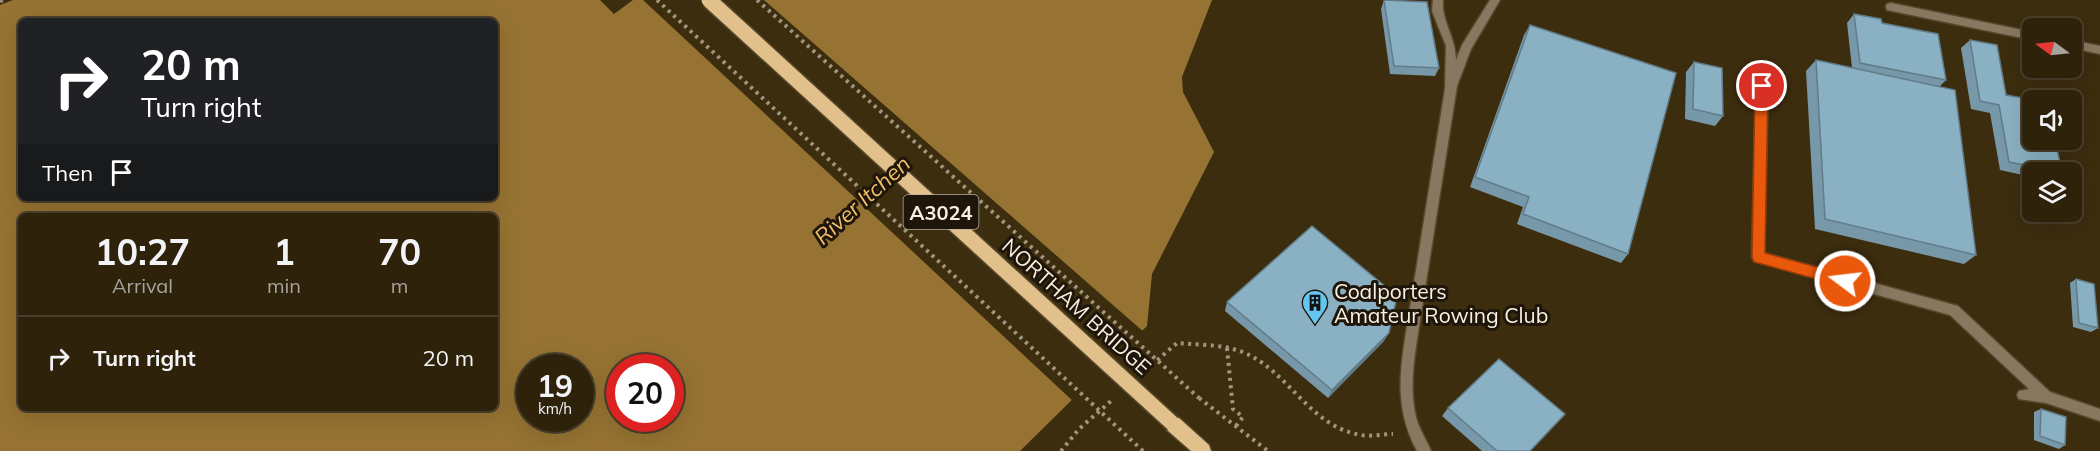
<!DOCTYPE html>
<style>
:root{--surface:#2e220b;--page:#362a14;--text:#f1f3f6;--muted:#a7a49d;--line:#493f2c}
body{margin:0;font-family:Mulish,sans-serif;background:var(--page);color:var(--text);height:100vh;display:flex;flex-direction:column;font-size:22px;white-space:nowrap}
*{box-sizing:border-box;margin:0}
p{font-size:20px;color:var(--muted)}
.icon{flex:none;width:33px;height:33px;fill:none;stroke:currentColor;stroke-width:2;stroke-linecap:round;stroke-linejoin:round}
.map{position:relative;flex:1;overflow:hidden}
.sheet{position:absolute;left:18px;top:213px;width:480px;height:198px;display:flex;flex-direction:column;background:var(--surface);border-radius:9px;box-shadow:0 6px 24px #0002,0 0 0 2px var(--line)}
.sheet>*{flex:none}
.guide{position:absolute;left:18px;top:18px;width:480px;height:183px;border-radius:9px;box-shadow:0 6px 24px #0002,0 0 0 2px var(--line);background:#202124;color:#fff;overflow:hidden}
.needle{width:39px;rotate:285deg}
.tools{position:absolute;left:2022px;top:18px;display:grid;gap:12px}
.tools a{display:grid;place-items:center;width:60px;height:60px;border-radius:9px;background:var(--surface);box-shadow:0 6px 24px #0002,0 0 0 2px var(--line);font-size:30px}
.speed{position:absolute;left:516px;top:354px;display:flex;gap:12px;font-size:30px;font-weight:700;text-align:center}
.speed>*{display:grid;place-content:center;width:78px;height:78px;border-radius:50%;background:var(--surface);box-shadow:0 6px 24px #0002,0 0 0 2px var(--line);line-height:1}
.speed small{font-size:15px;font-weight:400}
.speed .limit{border:9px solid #d22;background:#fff;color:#111}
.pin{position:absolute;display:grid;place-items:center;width:51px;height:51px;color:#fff;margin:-26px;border:3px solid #fff;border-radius:50%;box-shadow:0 2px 6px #0007}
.me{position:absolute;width:66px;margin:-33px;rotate:285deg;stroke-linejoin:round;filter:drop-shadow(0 0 4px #0008)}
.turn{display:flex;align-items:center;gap:21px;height:126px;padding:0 24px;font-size:27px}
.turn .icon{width:78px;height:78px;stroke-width:2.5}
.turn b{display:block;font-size:42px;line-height:51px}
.then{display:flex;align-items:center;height:57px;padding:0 24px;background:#0003;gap:12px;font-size:22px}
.eta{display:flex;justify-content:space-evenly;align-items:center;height:102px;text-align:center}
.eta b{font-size:36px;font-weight:700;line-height:42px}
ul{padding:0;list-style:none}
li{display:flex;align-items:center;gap:18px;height:84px;padding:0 24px;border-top:2px solid var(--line)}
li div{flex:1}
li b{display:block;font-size:22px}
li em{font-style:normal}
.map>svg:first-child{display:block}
.water{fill:#967332;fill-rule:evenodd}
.pier{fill:#3d2d0f}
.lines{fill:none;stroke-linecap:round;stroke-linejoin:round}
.service-casing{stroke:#57482c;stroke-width:3}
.minor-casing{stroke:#57482c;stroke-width:3}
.primary-casing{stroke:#57482c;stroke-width:3}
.path{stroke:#a2957e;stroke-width:4;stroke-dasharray:3 4.5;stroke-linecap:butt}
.service{fill:#88785f;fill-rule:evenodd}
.minor{fill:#88785f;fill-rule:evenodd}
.primary{fill:#e1c08b;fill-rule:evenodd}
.primary-bridge-casing{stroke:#57482c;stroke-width:18;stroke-linecap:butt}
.path-bridge{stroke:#a2957e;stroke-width:4;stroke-dasharray:3 4.5;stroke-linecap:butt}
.primary-bridge{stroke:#e1c08b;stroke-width:15}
.wall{fill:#7798a8}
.shaded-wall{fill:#617c88}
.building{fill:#8ab1c3;stroke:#617c88;stroke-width:1.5}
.route{fill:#ea580c;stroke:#983908;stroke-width:1.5}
.labels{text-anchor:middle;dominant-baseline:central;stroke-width:6;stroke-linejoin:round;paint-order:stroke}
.shield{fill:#1e160a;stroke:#b8af9f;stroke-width:1.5}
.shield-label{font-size:20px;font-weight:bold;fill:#faf0df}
.poi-label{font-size:21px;fill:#faf0df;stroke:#1e160a;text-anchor:start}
.street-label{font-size:21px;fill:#faf0df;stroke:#1e160a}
.water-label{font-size:22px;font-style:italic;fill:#f4c066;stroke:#1e160a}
</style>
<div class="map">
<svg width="2100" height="451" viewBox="0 0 2100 451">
<rect width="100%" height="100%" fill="#3d2d0f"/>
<path class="water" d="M13,0h587l14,14 19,-14h579l-30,77 1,15 31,60 -62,122 -5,52 -127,125h-1020v-446zM21,21h474v177h-474zM21,216h474v192h-474zM530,368h50v50h-50zM620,368h50v50h-50z"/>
<polygon class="pier" points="643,0 764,0 1145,333 1074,402"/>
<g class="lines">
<defs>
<g id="service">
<path d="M1433,0h10c-2,21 13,37 13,60l6,-15 28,-45h10l-29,49 -14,37 -36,228 -2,4 -4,2 -4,-2 -2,-4 36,-225 1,-43 -14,-35z"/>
<polygon points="1891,3 2032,32 2032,40 1887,10 1886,7 1887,4"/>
<polygon points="2072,40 2100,46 2100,54 2072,48"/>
<polygon points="1762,82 1768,86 1764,253 1958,306 2050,392 2100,409 2100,421 2046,403 2019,399 2017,395 2019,391 2029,389 1950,315 1754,261 1752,257 1756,86"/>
</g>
<path id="minor" d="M1415,308l4,2 2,4c-5,34 -13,69 -5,103 3,12 10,22 15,34h-14c-25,-47 -16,-87 -8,-137l2,-4z"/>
<polygon id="primary" points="1173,416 1179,418 1209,445 1211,451 1191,451 1167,430 1165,424 1167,418"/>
</defs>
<use href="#service" class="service-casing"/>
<use href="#minor" class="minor-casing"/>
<use href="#primary" class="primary-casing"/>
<g class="path">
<polyline points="0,1 4,0"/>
<polyline points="1227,348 1233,409 1243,417 1236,426"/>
<path d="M1146,370l31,-27c22,2 47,1 68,10 44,19 65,74 116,82 10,2 21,-1 32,-1"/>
<polyline points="1199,398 1268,451"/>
<polyline points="1061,451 1079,429 1111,401"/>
</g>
<use href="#service" class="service"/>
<use href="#minor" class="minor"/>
<use href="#primary" class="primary"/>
<defs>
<polyline id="primary-bridge" points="709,0 1173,424"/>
</defs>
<use href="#primary-bridge" class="primary-bridge-casing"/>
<g class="path-bridge">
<polyline points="657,0 1143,451"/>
<polyline points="757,0 1199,398"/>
</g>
<use href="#primary-bridge" class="primary-bridge"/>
</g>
<g class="wall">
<polygon points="1384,0 1439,68 1435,76 1390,74 1381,9"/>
<polygon points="1854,14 1882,23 1946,80 1939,87 1976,255 1964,264 1815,229 1806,71 1816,60 1852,68 1847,23"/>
<polygon points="1530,25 1628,254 1621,263 1517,224 1523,207 1470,187 1524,35"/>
<polygon points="1970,40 2006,95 2030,111 2062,172 2032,172 2032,177 2000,170 1990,113 1971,109 1961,48"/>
<polygon points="1694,62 1723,116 1715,126 1685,119 1686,72"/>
<polygon points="2076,279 2098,328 2091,332 2073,327 2070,283"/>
<polygon points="1227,302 1384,341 1328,398 1225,311"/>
<polygon points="1448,408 1530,451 1482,451 1442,416"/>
<polygon points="2041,409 2065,445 2059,449 2034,440 2034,412"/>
</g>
<polygon class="shaded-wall" points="1389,333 1384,341 1328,398 1332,390"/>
<g class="building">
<polygon points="1384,0 1427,2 1439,68 1394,66"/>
<polygon points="1854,14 1881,19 1882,23 1938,34 1946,80 1860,63"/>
<polygon points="1530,25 1676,73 1628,254 1523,214 1529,197 1475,177"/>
<polygon points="1970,40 1997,45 2006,95 2028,99 2030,111 2032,111 2032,140 2055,140 2062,172 2009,162 1999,105 1980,101"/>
<polygon points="1816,60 1955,90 1976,255 1825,219"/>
<polygon points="1694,62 1722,68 1723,116 1693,109"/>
<polygon points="1312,226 1397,296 1389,333 1332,390 1227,302"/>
<polygon points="2076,279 2094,284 2098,328 2079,323"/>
<polygon points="1499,359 1565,414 1530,451 1497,451 1448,408"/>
<polygon points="2041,409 2066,417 2065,445 2040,436"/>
</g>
<polygon class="route" points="1762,81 1768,86 1765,253 1850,276 1852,281 1850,285 1845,287 1758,263 1754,262 1752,257 1755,86"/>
<defs>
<symbol id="building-pin" viewBox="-11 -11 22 30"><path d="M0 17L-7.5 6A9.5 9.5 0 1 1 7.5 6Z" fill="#64c5ee" stroke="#1e160a"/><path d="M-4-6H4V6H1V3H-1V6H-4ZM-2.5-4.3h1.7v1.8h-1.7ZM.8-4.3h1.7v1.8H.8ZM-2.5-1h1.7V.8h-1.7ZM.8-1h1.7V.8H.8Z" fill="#111"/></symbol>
</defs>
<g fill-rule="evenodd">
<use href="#building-pin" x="1300" y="288" width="30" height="40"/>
</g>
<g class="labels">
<rect class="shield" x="903.5" y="195" width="75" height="34" rx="4.5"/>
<g class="shield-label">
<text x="941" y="212">A3024</text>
</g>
<g class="poi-label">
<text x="1334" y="291">Coalporters<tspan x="1334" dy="24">Amateur Rowing Club</tspan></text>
</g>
<g class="street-label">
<text transform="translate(1077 306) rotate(42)">NORTHAM BRIDGE</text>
</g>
<g class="water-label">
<text transform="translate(862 200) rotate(-42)">River Itchen</text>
</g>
</g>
</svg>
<div class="tools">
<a><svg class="needle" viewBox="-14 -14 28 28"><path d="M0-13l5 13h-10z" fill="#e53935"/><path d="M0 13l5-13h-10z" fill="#a7a49d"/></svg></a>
<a><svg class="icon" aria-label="sound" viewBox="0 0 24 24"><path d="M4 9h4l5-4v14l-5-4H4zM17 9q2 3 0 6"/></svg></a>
<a><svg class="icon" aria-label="layers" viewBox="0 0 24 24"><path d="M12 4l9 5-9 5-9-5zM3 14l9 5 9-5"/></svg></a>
</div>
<div class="speed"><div>19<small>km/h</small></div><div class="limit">20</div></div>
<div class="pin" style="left:1762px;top:86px;background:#d93025"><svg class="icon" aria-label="arrive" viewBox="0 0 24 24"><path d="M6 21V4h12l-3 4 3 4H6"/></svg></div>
<svg class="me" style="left:1845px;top:281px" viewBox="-20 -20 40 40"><circle r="17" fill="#ea580c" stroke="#fff" stroke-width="3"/><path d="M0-11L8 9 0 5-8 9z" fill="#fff"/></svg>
<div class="guide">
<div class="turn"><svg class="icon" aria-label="right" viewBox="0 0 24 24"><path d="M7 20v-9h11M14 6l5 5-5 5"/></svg><div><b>20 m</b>Turn right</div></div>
<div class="then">Then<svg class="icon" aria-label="arrive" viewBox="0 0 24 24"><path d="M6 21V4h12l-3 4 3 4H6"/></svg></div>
</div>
<section class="sheet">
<div class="eta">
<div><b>10:27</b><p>Arrival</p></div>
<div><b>1</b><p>min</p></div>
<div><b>70</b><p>m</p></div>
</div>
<ul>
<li><svg class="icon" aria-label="right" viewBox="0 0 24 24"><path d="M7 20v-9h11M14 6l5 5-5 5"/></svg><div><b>Turn right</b></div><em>20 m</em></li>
</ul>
</section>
</div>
